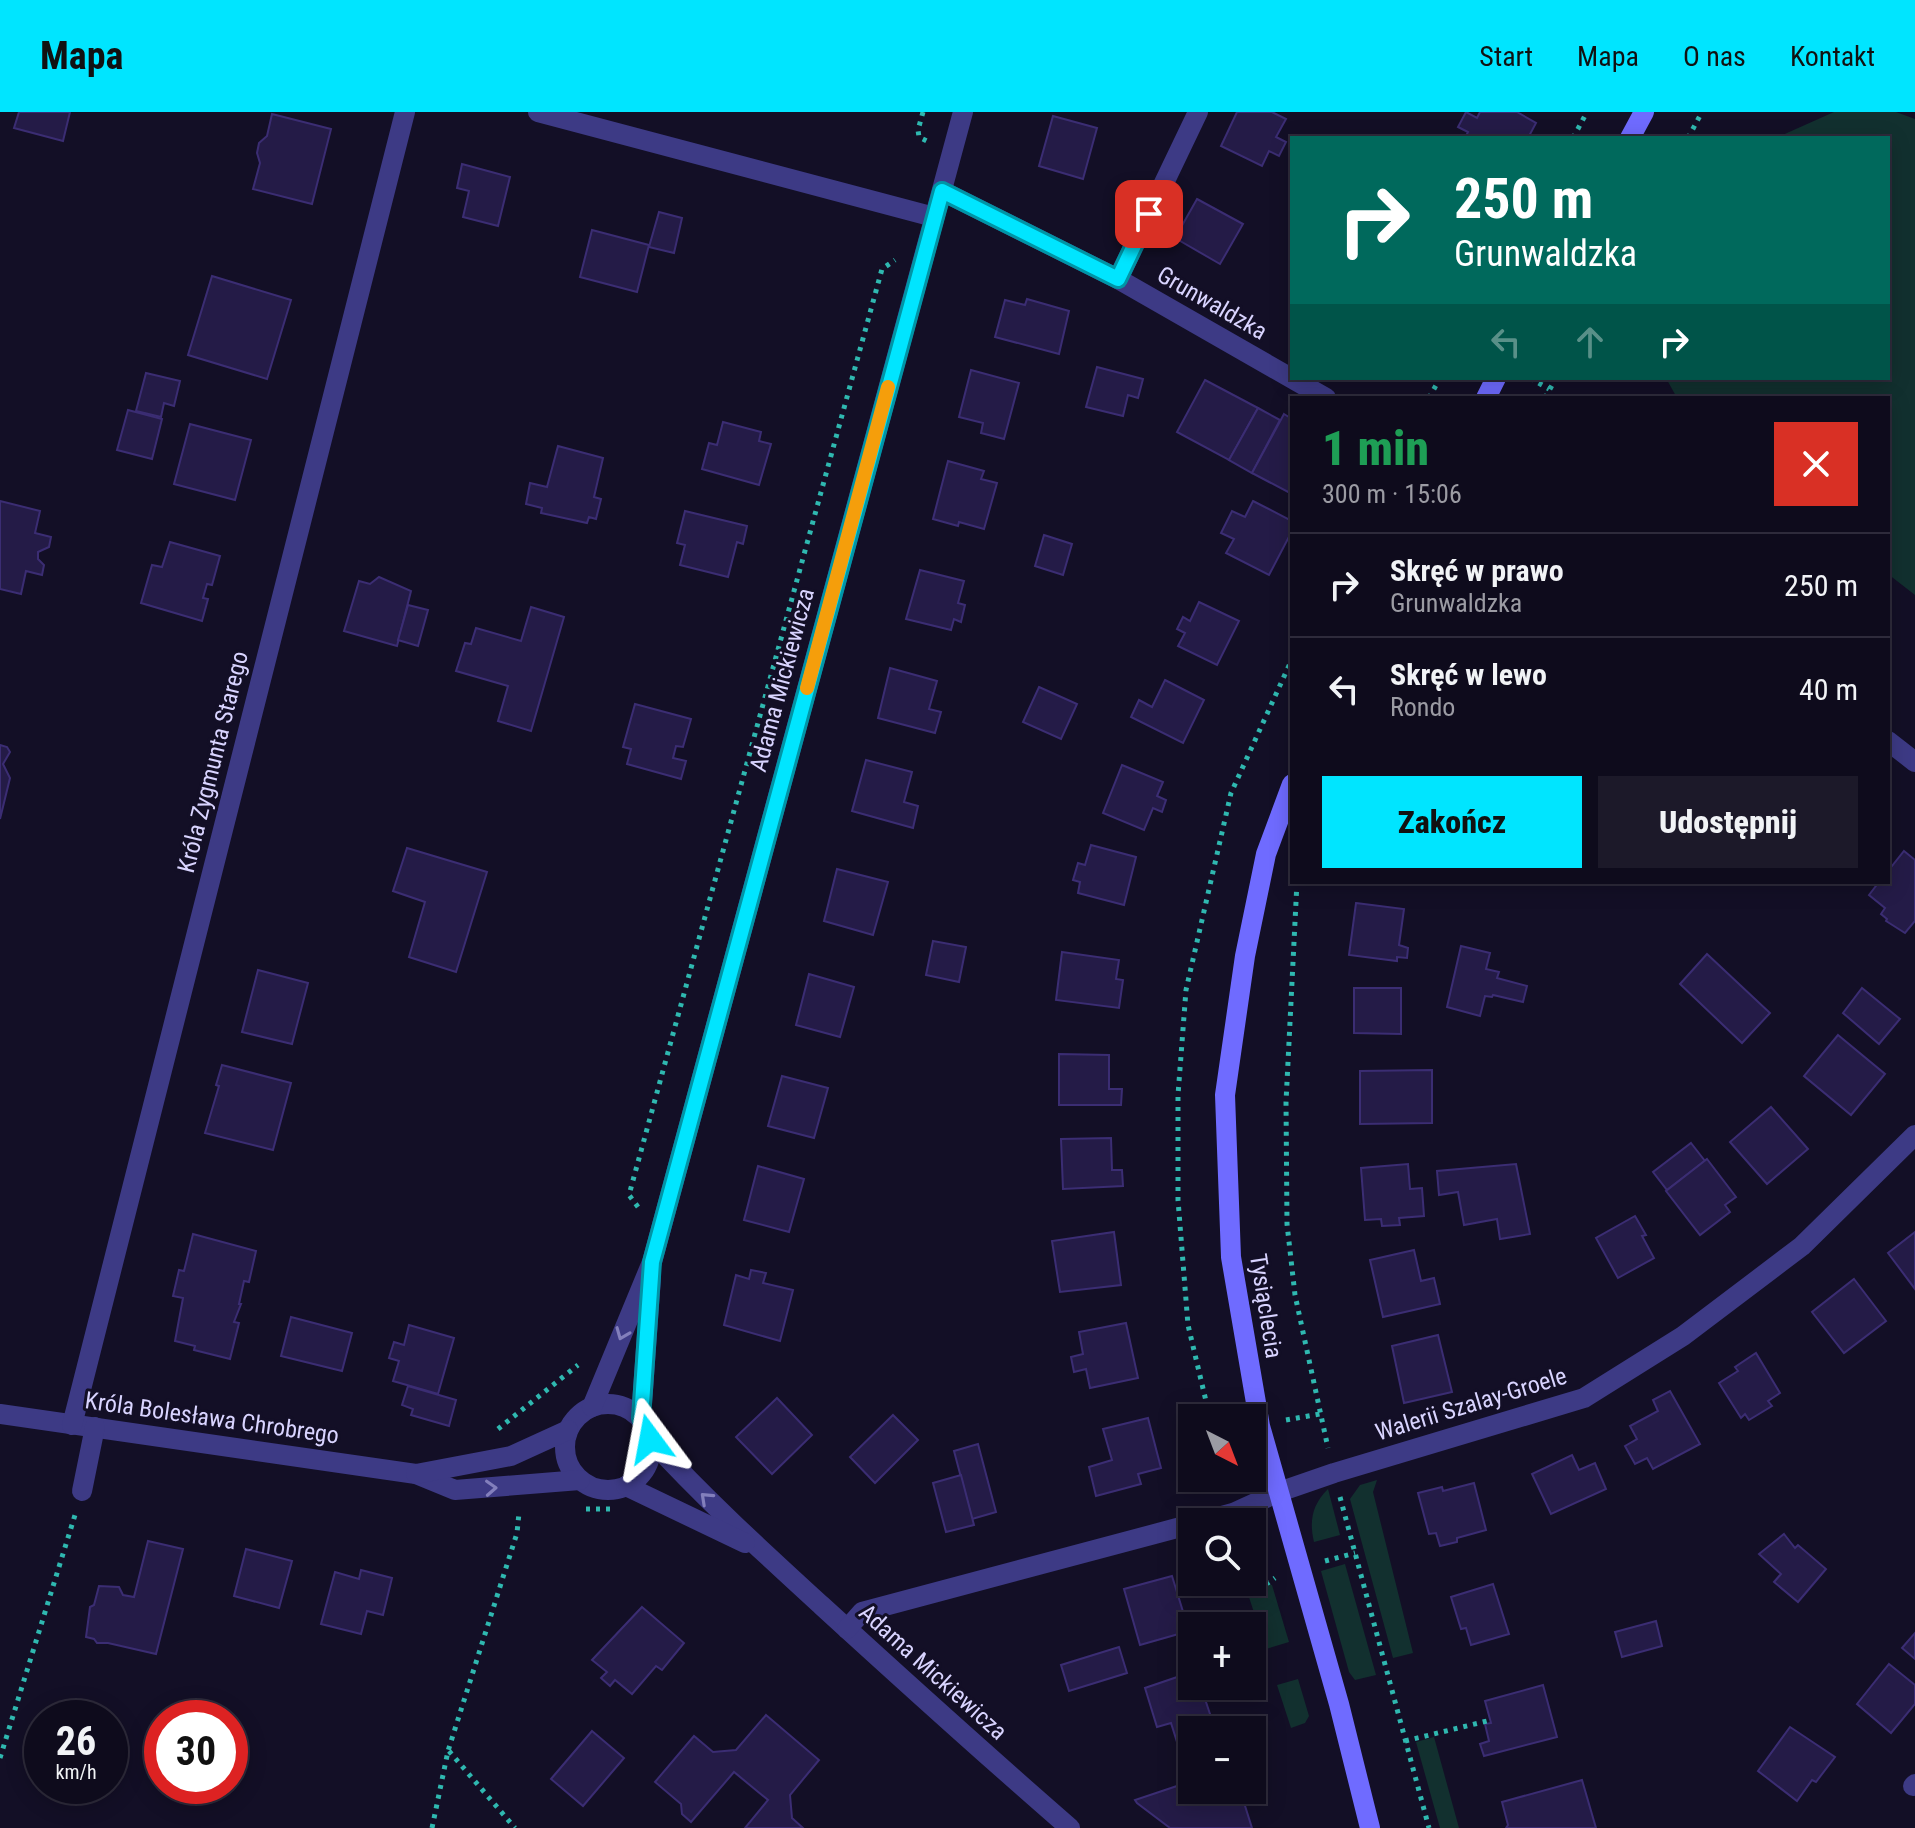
<!DOCTYPE html>
<html lang="pl">
<meta charset="utf-8">
<style>
:root{--surface:#0e0b1c;--page:#1c1929;--text:#f1f3f6;--muted:#9b9ba3;--line:#2e2b3b;--accent:#00e5ff}
body{margin:0;font-family:"Roboto Condensed",sans-serif;background:var(--page);color:var(--text);height:100vh;display:flex;flex-direction:column;font-size:30px;white-space:nowrap}
*{box-sizing:border-box;margin:0}
p{font-size:26px;color:var(--muted)}
.icon{flex:none;width:44px;height:44px;fill:none;stroke:currentColor;stroke-width:2;stroke-linecap:round;stroke-linejoin:round}
.map{position:relative;flex:1;overflow:hidden}
.side{position:absolute;left:1290px;top:284px;width:600px;height:488px;display:flex;flex-direction:column;background:var(--surface);border-radius:0px;box-shadow:0 4px 20px #0003,0 0 0 2px var(--line)}
.side>*{flex:none}
.guide{position:absolute;left:1290px;top:24px;width:600px;height:244px;border-radius:0px;box-shadow:0 4px 20px #0003,0 0 0 2px var(--line);background:#00695c;color:#fff;overflow:hidden}
.needle{width:52px;rotate:138deg}
.fabs{position:absolute;left:1178px;top:1292px;display:grid;gap:16px}
.fabs a{display:grid;place-items:center;width:88px;height:88px;border-radius:0px;background:var(--surface);box-shadow:0 4px 20px #0003,0 0 0 2px var(--line);font-size:40px}
.speed{position:absolute;left:24px;top:1588px;display:flex;gap:16px;font-size:40px;font-weight:700;text-align:center}
.speed>*{display:grid;place-content:center;width:104px;height:104px;border-radius:50%;background:var(--surface);box-shadow:0 4px 20px #0003,0 0 0 2px var(--line);line-height:1}
.speed small{font-size:20px;font-weight:400}
.speed .limit{border:12px solid #d22;background:#fff;color:#111}
.pin{position:absolute;display:grid;place-items:center;width:68px;height:68px;color:#fff;margin:-34px;border-radius:16px;box-shadow:0 4px 12px #0006}
.me{position:absolute;width:88px;margin:-44px;rotate:347deg;stroke-linejoin:round;filter:drop-shadow(0 0 6px #0008)}
.turn{display:flex;align-items:center;gap:28px;height:168px;padding:0 32px;font-size:36px}
.turn .icon{width:104px;height:104px;stroke-width:2.5}
.turn b{display:block;font-size:56px;line-height:68px}
.lanes{display:flex;align-items:center;height:76px;padding:0 32px;background:#0003;justify-content:center;gap:40px;direction:ltr}
.lanes .off{opacity:.35}
.round{display:grid;place-items:center;flex:none;width:84px;height:84px;border-radius:0px;background:var(--page)}
.head{display:flex;align-items:center;justify-content:space-between;height:136px;padding:0 32px}
h1{font-size:48px;font-weight:800;line-height:60px;color:#1e9e55}
.button{display:flex;gap:16px;margin-top:auto;padding:16px 32px}
.button a{flex:1;height:92px;border-radius:0px;background:var(--accent);color:#111;font-size:32px;font-weight:800;line-height:92px;text-align:center}
.button a+a{background:var(--page);color:var(--text)}
ul{padding:0;list-style:none}
li{display:flex;align-items:center;gap:24px;height:104px;padding:0 32px;border-top:2px solid var(--line)}
li div{flex:1}
li b{display:block;font-size:30px}
li em{font-style:normal}
header{display:flex;align-items:center;gap:48px;box-sizing:border-box;height:112px;padding:0 40px;background:var(--accent);color:#111}
header strong{font-size:38px}
nav{display:flex;gap:44px;margin-inline-start:auto;font-size:28px}
.map>svg:first-child{display:block}
.green{fill:#12302f}
.building{fill:#241b47;stroke:#3b2d73;stroke-width:2}
.lines{fill:none;stroke-linecap:round;stroke-linejoin:round}
.path{stroke:#2fb8b0;stroke-width:5;stroke-dasharray:4 6;stroke-linecap:butt}
.street{stroke:#3d3a85;stroke-width:20}
.secondary{stroke:#6f6bff;stroke-width:20}
.oneway{stroke:#837fbc}
.route-casing{stroke:#0095a6;stroke-width:20}
.route{stroke:#00e5ff;stroke-width:14}
.slow{stroke:#f59e0b;stroke-width:14}
.labels{text-anchor:middle;dominant-baseline:central;stroke-width:6;stroke-linejoin:round;paint-order:stroke}
.street-label{font-size:24px;fill:#d9d4ff;stroke:#130f26}
</style>
<header>
<strong>Mapa</strong>
<nav><a>Start</a><a>Mapa</a><a>O nas</a><a>Kontakt</a></nav>
</header>
<div class="map">
<svg width="1915" height="1716" viewBox="0 0 1915 1716">
<rect width="100%" height="100%" fill="#130f26"/>
<g class="green">
<polygon points="1834,0 1896,0 1915,7 1915,483 1888,462 1888,286 1677,286 1666,266 1888,266 1888,26 1776,26"/>
<polygon points="1377,1368 1373,1380 1413,1541 1393,1546 1350,1387 1360,1373"/>
<path d="M1328,1377l12,46 -26,7c-5,-21 -2,-37 14,-53z"/>
<polygon points="1345,1452 1376,1563 1355,1568 1349,1560 1321,1459"/>
<polygon points="1252,1466 1261,1473 1272,1473 1289,1530 1266,1537 1244,1470 1252,1470"/>
<polygon points="1298,1567 1309,1604 1305,1611 1291,1616 1277,1573"/>
<polygon points="1434,1625 1459,1716 1440,1716 1416,1630"/>
</g>
<g class="building">
<polygon points="19,0 70,0 63,29 14,16"/>
<polygon points="1237,0 1272,0 1286,7 1276,25 1286,30 1279,44 1269,39 1262,54 1221,34"/>
<polygon points="1466,0 1477,6 1480,0 1517,0 1536,11 1528,26 1465,26 1468,20 1458,15"/>
<polygon points="272,2 331,17 312,92 253,77 260,51 257,41 259,31 267,24"/>
<polygon points="1053,4 1097,16 1083,67 1039,54"/>
<polygon points="462,52 510,65 498,114 463,105 469,79 457,76"/>
<polygon points="1197,87 1243,112 1220,152 1175,126"/>
<polygon points="659,100 682,106 674,141 649,135"/>
<polygon points="592,118 649,133 637,180 580,165"/>
<polygon points="212,164 291,188 267,267 188,243"/>
<polygon points="1027,187 1069,199 1059,242 995,225 1005,188 1025,193"/>
<polygon points="1097,255 1143,267 1138,286 1128,283 1123,304 1086,295"/>
<polygon points="971,258 1019,271 1004,327 981,321 983,311 959,305"/>
<polygon points="146,261 180,269 174,294 164,291 161,305 136,299"/>
<polygon points="1205,268 1258,296 1229,348 1177,320"/>
<polygon points="1258,296 1280,308 1252,361 1229,348"/>
<polygon points="128,298 162,307 152,347 117,338"/>
<polygon points="1284,302 1292,307 1292,382 1252,361"/>
<polygon points="723,310 761,320 759,329 771,332 759,373 702,357 709,331 717,333"/>
<polygon points="190,312 251,328 235,388 174,372"/>
<polygon points="558,334 603,346 594,385 601,387 596,407 589,405 587,411 541,401 542,396 526,392 530,371 547,375"/>
<polygon points="948,349 984,359 981,367 997,371 984,417 959,410 958,414 933,407"/>
<polygon points="0,389 40,399 35,421 51,425 49,435 38,440 38,447 44,453 42,463 26,459 21,482 0,477"/>
<polygon points="1253,389 1292,409 1292,419 1269,463 1226,441 1234,427 1221,421 1232,399 1245,405"/>
<polygon points="685,399 747,414 743,432 737,430 728,465 680,453 685,433 677,431"/>
<polygon points="1044,423 1072,432 1063,463 1035,454"/>
<polygon points="170,430 220,444 212,473 207,472 203,486 208,487 202,509 141,491 152,453 162,455"/>
<polygon points="920,458 964,469 958,491 965,493 961,510 954,507 951,518 906,507"/>
<polygon points="379,465 411,479 397,534 344,519 359,469 370,472"/>
<polygon points="1199,490 1239,509 1217,553 1178,534 1185,521 1177,517 1183,505 1190,509"/>
<polygon points="408,493 428,498 418,534 398,528"/>
<polygon points="531,495 564,505 531,619 498,609 508,574 456,559 465,531 471,532 476,516 521,529"/>
<polygon points="890,556 937,569 929,597 941,600 935,621 878,606"/>
<polygon points="1165,568 1204,588 1183,631 1131,605 1139,588 1152,595"/>
<polygon points="1039,575 1077,592 1061,627 1023,610"/>
<polygon points="635,592 691,607 683,635 676,634 673,646 686,649 681,667 627,652 631,637 623,635"/>
<polygon points="0,633 7,635 10,640 3,652 10,666 0,707"/>
<polygon points="866,648 912,660 904,690 918,694 913,716 852,699"/>
<polygon points="1122,653 1163,670 1157,684 1166,688 1162,700 1153,696 1144,718 1103,701"/>
<polygon points="1091,733 1136,745 1124,793 1078,781 1080,770 1073,768 1078,751 1085,753"/>
<polygon points="407,736 487,760 456,860 409,845 425,790 393,779"/>
<polygon points="1904,739 1915,748 1915,809 1905,821 1886,809 1887,807 1881,802 1885,796 1869,783 1879,770 1888,770 1888,759"/>
<polygon points="837,757 888,770 873,823 824,809"/>
<polygon points="1356,791 1404,797 1399,833 1408,836 1407,846 1397,845 1397,849 1349,843"/>
<polygon points="933,829 966,835 959,870 926,863"/>
<polygon points="1461,834 1490,841 1486,857 1499,860 1497,866 1527,874 1523,890 1493,883 1492,885 1485,884 1480,904 1447,895"/>
<polygon points="1062,840 1119,848 1116,867 1123,868 1119,896 1056,888"/>
<polygon points="1707,842 1770,901 1742,931 1680,872"/>
<polygon points="258,858 308,871 292,932 242,920"/>
<polygon points="809,862 854,875 840,925 796,913"/>
<polygon points="1354,876 1401,876 1401,922 1354,921"/>
<polygon points="1862,876 1900,907 1879,932 1843,901"/>
<polygon points="1838,923 1885,962 1851,1003 1804,964"/>
<polygon points="1059,942 1109,943 1109,977 1122,977 1121,993 1059,993"/>
<polygon points="222,953 291,971 273,1038 205,1021 219,974 216,973"/>
<polygon points="1432,958 1432,1011 1360,1012 1360,959"/>
<polygon points="782,964 828,976 814,1026 768,1014"/>
<polygon points="1771,995 1808,1037 1767,1072 1730,1030"/>
<polygon points="1111,1026 1112,1058 1122,1058 1123,1074 1063,1077 1061,1027"/>
<polygon points="1691,1031 1705,1049 1667,1078 1653,1060"/>
<polygon points="1707,1047 1736,1085 1725,1093 1730,1100 1700,1123 1666,1079"/>
<polygon points="1408,1052 1410,1077 1422,1076 1424,1104 1399,1106 1400,1113 1382,1114 1381,1107 1365,1108 1361,1056"/>
<polygon points="1516,1052 1530,1122 1500,1127 1497,1107 1464,1113 1458,1080 1439,1083 1437,1059"/>
<polygon points="758,1054 804,1067 789,1120 744,1108"/>
<polygon points="1635,1104 1646,1123 1642,1124 1654,1146 1618,1166 1596,1126"/>
<polygon points="1114,1120 1121,1173 1060,1180 1052,1129"/>
<polygon points="1915,1120 1915,1177 1888,1141"/>
<polygon points="193,1122 256,1139 249,1170 244,1169 239,1192 241,1192 234,1210 239,1211 230,1247 194,1238 195,1234 175,1229 183,1186 173,1184 179,1158 184,1159"/>
<polygon points="1414,1138 1421,1169 1434,1166 1440,1192 1383,1205 1370,1148"/>
<polygon points="751,1158 766,1161 763,1171 793,1178 780,1229 724,1213 736,1163 749,1167"/>
<polygon points="1854,1167 1886,1209 1844,1241 1812,1200"/>
<polygon points="291,1205 352,1221 342,1259 281,1244"/>
<polygon points="1126,1211 1138,1266 1090,1276 1086,1257 1074,1260 1071,1245 1083,1242 1079,1220"/>
<polygon points="409,1213 454,1226 438,1282 393,1269 399,1249 389,1246 394,1230 404,1233"/>
<polygon points="1438,1223 1452,1280 1404,1291 1392,1234"/>
<polygon points="1756,1241 1780,1281 1768,1289 1772,1294 1749,1308 1745,1302 1741,1306 1719,1271 1738,1259 1735,1255"/>
<polygon points="408,1274 456,1288 449,1314 411,1303 413,1297 402,1293"/>
<polygon points="1670,1279 1700,1332 1653,1357 1647,1346 1635,1352 1625,1334 1637,1327 1630,1314 1658,1299 1653,1288"/>
<polygon points="777,1286 812,1323 772,1362 736,1325"/>
<polygon points="893,1303 918,1328 875,1371 850,1345"/>
<polygon points="1148,1306 1161,1356 1138,1362 1141,1372 1096,1384 1089,1355 1112,1348 1103,1317"/>
<polygon points="978,1332 996,1400 972,1407 954,1339"/>
<polygon points="1572,1343 1579,1358 1595,1351 1606,1377 1551,1402 1532,1362"/>
<polygon points="961,1363 974,1413 946,1420 933,1371"/>
<polygon points="1474,1371 1486,1418 1457,1426 1457,1430 1440,1434 1436,1421 1429,1422 1418,1381 1442,1375 1443,1379"/>
<polygon points="1784,1422 1795,1436 1798,1433 1826,1457 1798,1490 1774,1470 1781,1462 1759,1442"/>
<polygon points="148,1429 183,1437 156,1542 108,1531 97,1531 94,1527 86,1525 90,1495 94,1493 99,1474 119,1475 123,1483 134,1485"/>
<polygon points="246,1437 292,1449 279,1496 234,1484"/>
<polygon points="361,1458 392,1466 383,1503 367,1499 361,1522 321,1512 335,1460 359,1467"/>
<polygon points="1172,1464 1189,1519 1140,1533 1124,1477"/>
<polygon points="1493,1472 1509,1522 1471,1533 1466,1516 1461,1517 1451,1485"/>
<polygon points="642,1495 684,1531 662,1558 656,1554 632,1582 615,1568 610,1574 601,1566 607,1560 592,1548"/>
<polygon points="1656,1509 1662,1534 1622,1545 1615,1520"/>
<polygon points="1915,1521 1915,1547 1902,1536"/>
<polygon points="1119,1535 1127,1561 1069,1579 1061,1553"/>
<polygon points="1889,1552 1915,1573 1915,1592 1891,1621 1857,1592"/>
<polygon points="1192,1560 1192,1574 1209,1574 1210,1576 1202,1578 1215,1617 1192,1618 1192,1625 1177,1630 1171,1611 1157,1615 1145,1576"/>
<polygon points="1543,1573 1557,1625 1484,1644 1480,1632 1489,1629 1485,1612 1491,1611 1485,1589"/>
<polygon points="766,1603 819,1648 790,1683 792,1706 803,1716 745,1716 768,1688 734,1660 691,1710 682,1702 681,1692 655,1670 694,1624 713,1640 736,1638"/>
<polygon points="1790,1615 1835,1645 1816,1670 1812,1668 1797,1689 1758,1659"/>
<polygon points="592,1619 624,1646 583,1694 551,1667"/>
<polygon points="1582,1668 1596,1716 1506,1716 1508,1713 1502,1690"/>
<polygon points="1192,1669 1192,1678 1240,1678 1252,1716 1170,1716 1137,1691 1135,1688"/>
</g>
<g class="lines">
<g class="path">
<polyline points="923,0 918,18 919,25 927,29"/>
<polyline points="1573,26 1587,0"/>
<polyline points="1688,26 1702,0"/>
<polyline points="1530,266 1549,277"/>
<polyline points="1429,286 1440,266"/>
<polyline points="1545,286 1556,266"/>
<polyline points="1297,770 1286,990 1287,1112 1295,1183 1328,1336"/>
<polyline points="638,1095 629,1083 882,157 895,148"/>
<polyline points="1210,1306 1188,1213 1178,1088 1178,983 1186,878 1231,681 1292,547"/>
<polyline points="1286,1308 1320,1302"/>
<polyline points="498,1317 578,1253"/>
<polyline points="1340,1385 1429,1716"/>
<polyline points="586,1397 612,1397"/>
<polyline points="1252,1428 1265,1437"/>
<polyline points="1325,1449 1355,1441"/>
<polyline points="1252,1457 1260,1469 1268,1471 1275,1466"/>
<polyline points="1405,1629 1487,1609"/>
<polyline points="449,1639 515,1716"/>
<polyline points="0,1646 75,1403"/>
<polyline points="432,1716 448,1639 517,1421 519,1401"/>
</g>
<g class="street">
<polyline points="538,0 934,105"/>
<polyline points="942,79 1118,167 1326,286"/>
<polyline points="1118,167 1198,0"/>
<polyline points="1888,629 1915,650"/>
<circle cx="608" cy="1335" r="43"/>
<polyline points="592,1295 652,1150 963,0"/>
<polyline points="0,1302 416,1362 455,1378 580,1368"/>
<polyline points="641,1306 651,1166"/>
<polyline points="72,1313 405,0"/>
<path d="M650,1327c54,59 112,112 171,166 82,75 165,150 249,223"/>
<polyline points="416,1362 511,1344 568,1318"/>
<polyline points="626,1374 745,1431"/>
<polyline points="82,1379 95,1315"/>
<polyline points="1200,1410 1233,1401 1279,1380 1334,1361 1584,1286 1683,1224 1802,1134 1915,1023"/>
<polyline points="847,1517 862,1500 1192,1412"/>
<polyline points="1913,1674 1915,1672"/>
</g>
<g class="secondary">
<polyline points="1630,26 1644,0"/>
<polyline points="1486,286 1496,266"/>
<polyline points="1292,672 1266,742 1245,844 1225,983 1231,1145 1260,1314 1339,1592 1370,1716"/>
</g>
</g>
<defs><path id="oneway-chevron" d="M-2-3.5L2.5 0L-2 3.5" fill="none" stroke-width="1.6" stroke-linecap="round" stroke-linejoin="round" transform="scale(2)"/></defs>
<g class="oneway">
<use href="#oneway-chevron" transform="translate(622 1222) rotate(112)"/>
<use href="#oneway-chevron" transform="translate(491 1376) rotate(-3)"/>
<use href="#oneway-chevron" transform="translate(706 1386) rotate(-137)"/>
</g>
<g class="lines">
<defs>
<polyline id="route" points="650,1327 641,1306 652,1150 942,79 1118,167 1149,102"/>
</defs>
<use href="#route" class="route-casing"/>
<use href="#route" class="route"/>
<polyline class="slow" points="807,576 888,275"/>
</g>
<g class="labels">
<g class="street-label">
<text transform="translate(1212 191) rotate(30)">Grunwaldzka</text>
<text transform="translate(782 568) rotate(-75)">Adama Mickiewicza</text>
<text transform="translate(213 650) rotate(-76)">Króla Zygmunta Starego</text>
<text transform="translate(1266 1194) rotate(81)">Tysiąclecia</text>
<text transform="translate(1471 1292) rotate(-17)">Walerii Szalay-Groele</text>
<text transform="translate(212 1306) rotate(8)">Króla Bolesława Chrobrego</text>
<text transform="translate(933 1560) rotate(42)">Adama Mickiewicza</text>
</g>
</g>
</svg>
<div class="fabs">
<a><svg class="needle" viewBox="-14 -14 28 28"><path d="M0-13l5 13h-10z" fill="#e53935"/><path d="M0 13l5-13h-10z" fill="#9b9ba3"/></svg></a>
<a><svg class="icon" aria-label="search" viewBox="0 0 24 24"><circle cx="10" cy="10" r="6"/><path d="M15 15l6 6"/></svg></a>
<a>+</a>
<a>−</a>
</div>
<div class="speed"><div>26<small>km/h</small></div><div class="limit">30</div></div>
<div class="pin" style="left:1149px;top:102px;background:#d93025"><svg class="icon" aria-label="arrive" viewBox="0 0 24 24"><path d="M6 21V4h12l-3 4 3 4H6"/></svg></div>
<svg class="me" style="left:650px;top:1327px" viewBox="-20 -20 40 40"><path d="M0-17L14 15 0 8-14 15z" fill="#00e5ff" stroke="#fff" stroke-width="4"/></svg>
<div class="guide">
<div class="turn"><svg class="icon" aria-label="right" viewBox="0 0 24 24"><path d="M7 20v-9h11M14 6l5 5-5 5"/></svg><div><b>250 m</b>Grunwaldzka</div></div>
<div class="lanes"><svg class="icon off" aria-label="left" viewBox="0 0 24 24"><path d="M17 20v-9H6M10 6l-5 5 5 5"/></svg><svg class="icon off" aria-label="ahead" viewBox="0 0 24 24"><path d="M12 20V5M6 11l6-6 6 6"/></svg><svg class="icon" aria-label="right" viewBox="0 0 24 24"><path d="M7 20v-9h11M14 6l5 5-5 5"/></svg></div>
</div>
<section class="side">
<div class="head"><div><h1>1 min</h1><p>300 m · 15:06</p></div><a class="round" style="background:#d93025;color:#fff"><svg class="icon" aria-label="close" viewBox="0 0 24 24"><path d="M6 6l12 12M18 6L6 18"/></svg></a></div>
<ul>
<li><svg class="icon" aria-label="right" viewBox="0 0 24 24"><path d="M7 20v-9h11M14 6l5 5-5 5"/></svg><div><b>Skręć w prawo</b><p>Grunwaldzka</p></div><em>250 m</em></li>
<li><svg class="icon" aria-label="left" viewBox="0 0 24 24"><path d="M17 20v-9H6M10 6l-5 5 5 5"/></svg><div><b>Skręć w lewo</b><p>Rondo</p></div><em>40 m</em></li>
</ul>
<div class="button"><a>Zakończ</a><a>Udostępnij</a></div>
</section>
</div>
